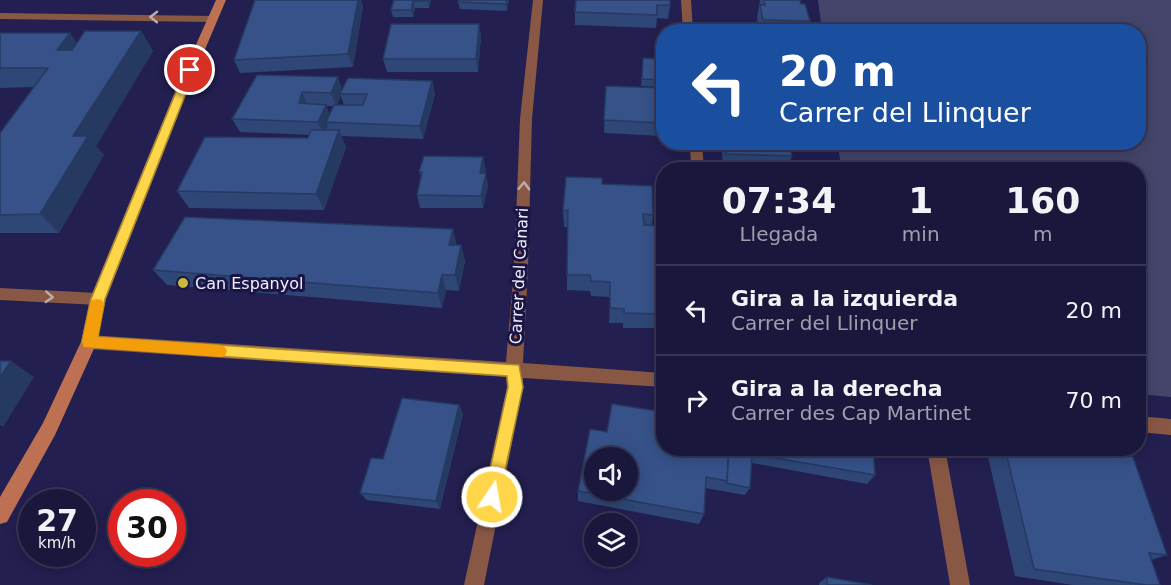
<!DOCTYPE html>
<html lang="es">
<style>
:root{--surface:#1a173c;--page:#232043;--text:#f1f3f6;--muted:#9f9faf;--line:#383656}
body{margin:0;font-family:"DejaVu Sans",sans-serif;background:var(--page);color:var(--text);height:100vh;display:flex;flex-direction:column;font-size:22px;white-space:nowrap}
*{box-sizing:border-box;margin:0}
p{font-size:20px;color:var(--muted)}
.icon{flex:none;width:33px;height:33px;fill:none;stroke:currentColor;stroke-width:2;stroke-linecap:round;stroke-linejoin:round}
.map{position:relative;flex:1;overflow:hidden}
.side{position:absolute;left:656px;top:162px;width:490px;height:294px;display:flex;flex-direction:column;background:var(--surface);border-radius:24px;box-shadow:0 3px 15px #0003,0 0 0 2px var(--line)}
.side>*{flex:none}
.banner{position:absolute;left:656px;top:24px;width:490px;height:126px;border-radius:24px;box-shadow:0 3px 15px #0003,0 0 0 2px var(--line);background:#1a4fa0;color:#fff;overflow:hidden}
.tools{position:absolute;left:584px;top:447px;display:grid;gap:12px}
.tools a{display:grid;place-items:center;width:54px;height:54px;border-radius:50%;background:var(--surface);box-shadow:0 3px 15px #0003,0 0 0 2px var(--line);font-size:30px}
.speed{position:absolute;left:18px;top:489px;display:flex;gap:12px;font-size:30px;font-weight:700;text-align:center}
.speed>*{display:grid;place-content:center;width:78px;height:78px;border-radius:50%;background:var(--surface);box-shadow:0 3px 15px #0003,0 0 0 2px var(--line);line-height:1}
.speed small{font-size:15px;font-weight:400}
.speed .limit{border:9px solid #d22;background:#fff;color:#111}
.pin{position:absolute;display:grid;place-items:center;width:51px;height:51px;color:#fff;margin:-26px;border:3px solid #fff;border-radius:50%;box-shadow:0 2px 6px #0007}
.me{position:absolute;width:66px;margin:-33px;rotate:12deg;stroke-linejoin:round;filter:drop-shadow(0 0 4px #0008)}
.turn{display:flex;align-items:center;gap:21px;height:126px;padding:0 24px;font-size:27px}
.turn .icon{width:78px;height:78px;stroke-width:2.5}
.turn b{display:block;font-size:42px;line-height:51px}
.eta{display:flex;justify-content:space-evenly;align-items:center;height:102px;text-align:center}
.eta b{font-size:36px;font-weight:700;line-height:42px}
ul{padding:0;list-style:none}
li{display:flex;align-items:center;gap:18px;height:90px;padding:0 24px;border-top:2px solid var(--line)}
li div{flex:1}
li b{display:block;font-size:22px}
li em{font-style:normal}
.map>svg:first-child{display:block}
.green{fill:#45456b}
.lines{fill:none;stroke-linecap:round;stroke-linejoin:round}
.street{fill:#885845;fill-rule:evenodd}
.secondary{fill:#bd7152;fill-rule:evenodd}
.wall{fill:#2e4776;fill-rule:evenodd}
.shaded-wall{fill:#263960}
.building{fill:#365289;stroke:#263960;stroke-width:1.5;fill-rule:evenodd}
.oneway{stroke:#c1acab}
.route{fill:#ffd54a;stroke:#a68a30;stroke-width:1.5}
.slow{fill:#f59e0b}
.poi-dot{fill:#c9ba3a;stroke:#1a1545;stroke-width:2}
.labels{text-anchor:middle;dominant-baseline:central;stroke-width:6;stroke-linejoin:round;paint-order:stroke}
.street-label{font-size:16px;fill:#f0f1fe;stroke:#1a1545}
.poi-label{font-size:16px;fill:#f0f1fe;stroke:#1a1545;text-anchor:start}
</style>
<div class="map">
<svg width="1171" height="585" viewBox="0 0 1171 585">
<rect width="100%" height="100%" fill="#231f50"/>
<polygon class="green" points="818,0 1171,0 1171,397 1139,394 1138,170 841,169 838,143 1138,142 1138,32 822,31"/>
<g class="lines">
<g class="street">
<polygon points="533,0 543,0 532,119 528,268 523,363 663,373 663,387 523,378 523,387 484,585 464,585 507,387 506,377 89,349 83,347 81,342 83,337 89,335 506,362 514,268 520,119"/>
<polygon points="681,0 691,0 693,32 683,32"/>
<polygon points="0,13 212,16 217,19 212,22 0,19"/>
<polygon points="690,142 702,142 704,170 691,170"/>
<polygon points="0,288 98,293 103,295 106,299 103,303 98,305 0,300"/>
<polygon points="1138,416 1171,419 1171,435 1138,432"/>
<polygon points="927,448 945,448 970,585 950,585"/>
</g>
<polygon class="secondary" points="216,0 226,0 189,87 106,299 97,342 55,435 7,522 0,524 0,497 43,423 81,342 90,299 177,87"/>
</g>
<g class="wall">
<polygon points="255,0 361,0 363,6 353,67 240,73 234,60"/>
<polygon points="394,0 431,0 429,8 415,8 413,17 393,17 391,10"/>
<polygon points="509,0 507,11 460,9 458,2"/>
<polygon points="576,0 670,5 668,19 657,18 656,28 575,25 575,12"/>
<polygon points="760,0 800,0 801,4 810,21 807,32 759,32 757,18"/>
<polygon points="479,24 481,37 478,72 387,72 383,59"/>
<polygon points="141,31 153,51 96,146 104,155 59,233 0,233 0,133 34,87 0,88 0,33 77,43"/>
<polygon points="643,58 663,59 663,87 641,86"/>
<path d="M257,75l86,14 89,-8 3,13 -12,45 -82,-3 5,11 -22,63 -135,-2 -12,-17 131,-53 2,-3 -70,-3 -8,-13zM341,96l3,9h-7zM326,106h7l-3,9z"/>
<polygon points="606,86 663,88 663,136 604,133"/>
<polygon points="721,142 789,142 792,156 787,169 723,167"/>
<polygon points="486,169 485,173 488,186 483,208 420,208 417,195 421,177 419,171"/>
<polygon points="602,184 653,215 652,225 663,226 663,246 656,246 659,314 656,328 623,328 623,323 609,323 610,297 591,296 590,291 567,290 567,227 564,227 563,211"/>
<polygon points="457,245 461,245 465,261 459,291 446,290 442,308 167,285 153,270"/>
<polygon points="459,405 463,414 440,509 367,500 360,493 383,459"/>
<polygon points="607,432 873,448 875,475 867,484 752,463 750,488 745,495 705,488 704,514 699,524 578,501 578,491"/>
<polygon points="992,448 1066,448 1167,555 1151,560 1160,585 1073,585 1015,576 987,452"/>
<polygon points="827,577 872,585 819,585 819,583"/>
</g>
<g class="shaded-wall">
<polygon points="358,0 361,0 363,6 353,67 348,54"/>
<polygon points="428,0 431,0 429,8 428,1"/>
<polygon points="507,0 509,0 507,11 506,4"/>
<polygon points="413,1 415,8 413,17 411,10"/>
<polygon points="479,24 481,37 478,72 476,59"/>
<polygon points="141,31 153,51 96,146 104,155 59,233 40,214 73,136"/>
<polygon points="70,33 84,53 57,50"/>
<polygon points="338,77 343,91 340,94 341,96 336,106 331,93"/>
<polygon points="432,81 435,94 423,139 420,126"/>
<polygon points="302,92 308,105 299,103"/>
<polygon points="326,105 331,118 326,122 328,126 323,135 318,122"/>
<polygon points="339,130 346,147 324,210 316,194"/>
<polygon points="483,157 486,169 483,186 480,173"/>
<polygon points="486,173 488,186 483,208 481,196"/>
<polygon points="453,229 457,245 449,245"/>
<polygon points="461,245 465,261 459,291 455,275"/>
<polygon points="442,275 446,290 442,308 438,293"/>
<polygon points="11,361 34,377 3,427 0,425 0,377"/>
<polygon points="459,405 463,414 440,509 436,501"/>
</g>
<g class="building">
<polygon points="255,0 358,0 348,54 234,60"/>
<polygon points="394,0 428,0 428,1 413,1 411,10 391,10"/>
<polygon points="459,0 507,0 506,4 458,2"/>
<polygon points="576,0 670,0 670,5 657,5 657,15 575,12"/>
<polygon points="764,0 800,0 801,4 805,4 810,21 763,20 760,5 765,5"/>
<polygon points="391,24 479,24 476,59 383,59"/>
<polygon points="85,31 141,31 73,136 88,136 40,214 0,215 0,133 48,68 0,68 0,33 70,33 57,50 72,50"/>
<polygon points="643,58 663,59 663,80 642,79"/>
<polygon points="257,75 338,77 331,93 302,92 299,103 326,105 318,122 232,119"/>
<polygon points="348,78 432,81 420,126 326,122 334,105 363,105 367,94 340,94"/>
<polygon points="606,86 663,88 663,123 604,120"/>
<polygon points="311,130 339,130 316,194 177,191 205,137 308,138"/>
<polygon points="725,142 789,142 792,156 726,154"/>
<polygon points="424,156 483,157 480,173 486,173 481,196 417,195 422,172 419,171"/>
<polygon points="566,177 602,178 602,184 652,186 653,215 643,214 644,225 663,226 663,230 655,230 659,314 624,313 624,309 610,308 610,282 591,281 590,275 567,275 568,210 563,211"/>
<polygon points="185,217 453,229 449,245 461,245 455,275 442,275 438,293 153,270"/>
<polygon points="0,361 11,361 0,377"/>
<polygon points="402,398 459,405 436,501 360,493 371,458 383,459"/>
<path d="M612,404l51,8v36h66l-2,33 -21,-4 -2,37 -126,-23 12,-62 17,3zM594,458h33v32h-33z"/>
<polygon points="729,448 873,448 875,475 752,454 750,488 726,483 727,481"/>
<polygon points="1005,448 1066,448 1133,457 1167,555 1149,553 1160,585 1146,585 1034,569"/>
<polygon points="827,577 872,585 827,585"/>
</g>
<defs><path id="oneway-chevron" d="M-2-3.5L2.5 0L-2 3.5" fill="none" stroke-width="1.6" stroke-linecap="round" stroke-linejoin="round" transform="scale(1.5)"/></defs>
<g class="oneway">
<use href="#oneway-chevron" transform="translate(154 17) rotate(-179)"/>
<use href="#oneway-chevron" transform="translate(524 186) rotate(-88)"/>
<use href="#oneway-chevron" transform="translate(49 297) rotate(3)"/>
</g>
<polygon class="route" points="190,67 195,70 105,299 98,337 519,365 523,387 498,503 492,505 487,503 484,497 508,387 507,376 84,347 82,342 91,299 185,70"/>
<polygon class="slow" points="97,299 102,300 104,304 98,337 220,345 225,347 227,351 225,356 220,357 84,347 82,342 90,304 92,300"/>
<circle class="poi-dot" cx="183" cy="283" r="6"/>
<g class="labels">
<g class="street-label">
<text transform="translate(519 276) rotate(-87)">Carrer del Canari</text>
</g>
<g class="poi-label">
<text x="195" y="283">Can Espanyol</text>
</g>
</g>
</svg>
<div class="tools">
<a><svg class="icon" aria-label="sound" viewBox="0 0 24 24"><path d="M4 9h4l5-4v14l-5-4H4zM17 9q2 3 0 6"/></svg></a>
<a><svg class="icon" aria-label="layers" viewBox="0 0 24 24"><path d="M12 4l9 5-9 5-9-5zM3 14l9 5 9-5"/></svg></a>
</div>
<div class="speed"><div>27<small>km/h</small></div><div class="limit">30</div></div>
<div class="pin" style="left:190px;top:70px;background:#d93025"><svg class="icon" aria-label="arrive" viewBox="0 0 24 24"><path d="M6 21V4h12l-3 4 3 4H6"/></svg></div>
<svg class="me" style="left:492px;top:497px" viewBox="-20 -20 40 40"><circle r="17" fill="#ffd54a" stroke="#fff" stroke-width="3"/><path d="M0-11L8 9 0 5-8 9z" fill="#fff"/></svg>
<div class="banner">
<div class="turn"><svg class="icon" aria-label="left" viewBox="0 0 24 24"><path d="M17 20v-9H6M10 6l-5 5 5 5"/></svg><div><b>20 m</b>Carrer del Llinquer</div></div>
</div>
<section class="side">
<div class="eta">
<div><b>07:34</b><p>Llegada</p></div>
<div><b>1</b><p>min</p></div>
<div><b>160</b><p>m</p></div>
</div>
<ul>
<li><svg class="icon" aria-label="left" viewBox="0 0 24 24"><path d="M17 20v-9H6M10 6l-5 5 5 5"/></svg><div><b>Gira a la izquierda</b><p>Carrer del Llinquer</p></div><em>20 m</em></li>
<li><svg class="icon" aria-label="right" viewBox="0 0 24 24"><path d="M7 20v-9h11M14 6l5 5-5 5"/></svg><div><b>Gira a la derecha</b><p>Carrer des Cap Martinet</p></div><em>70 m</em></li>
</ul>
</section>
</div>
